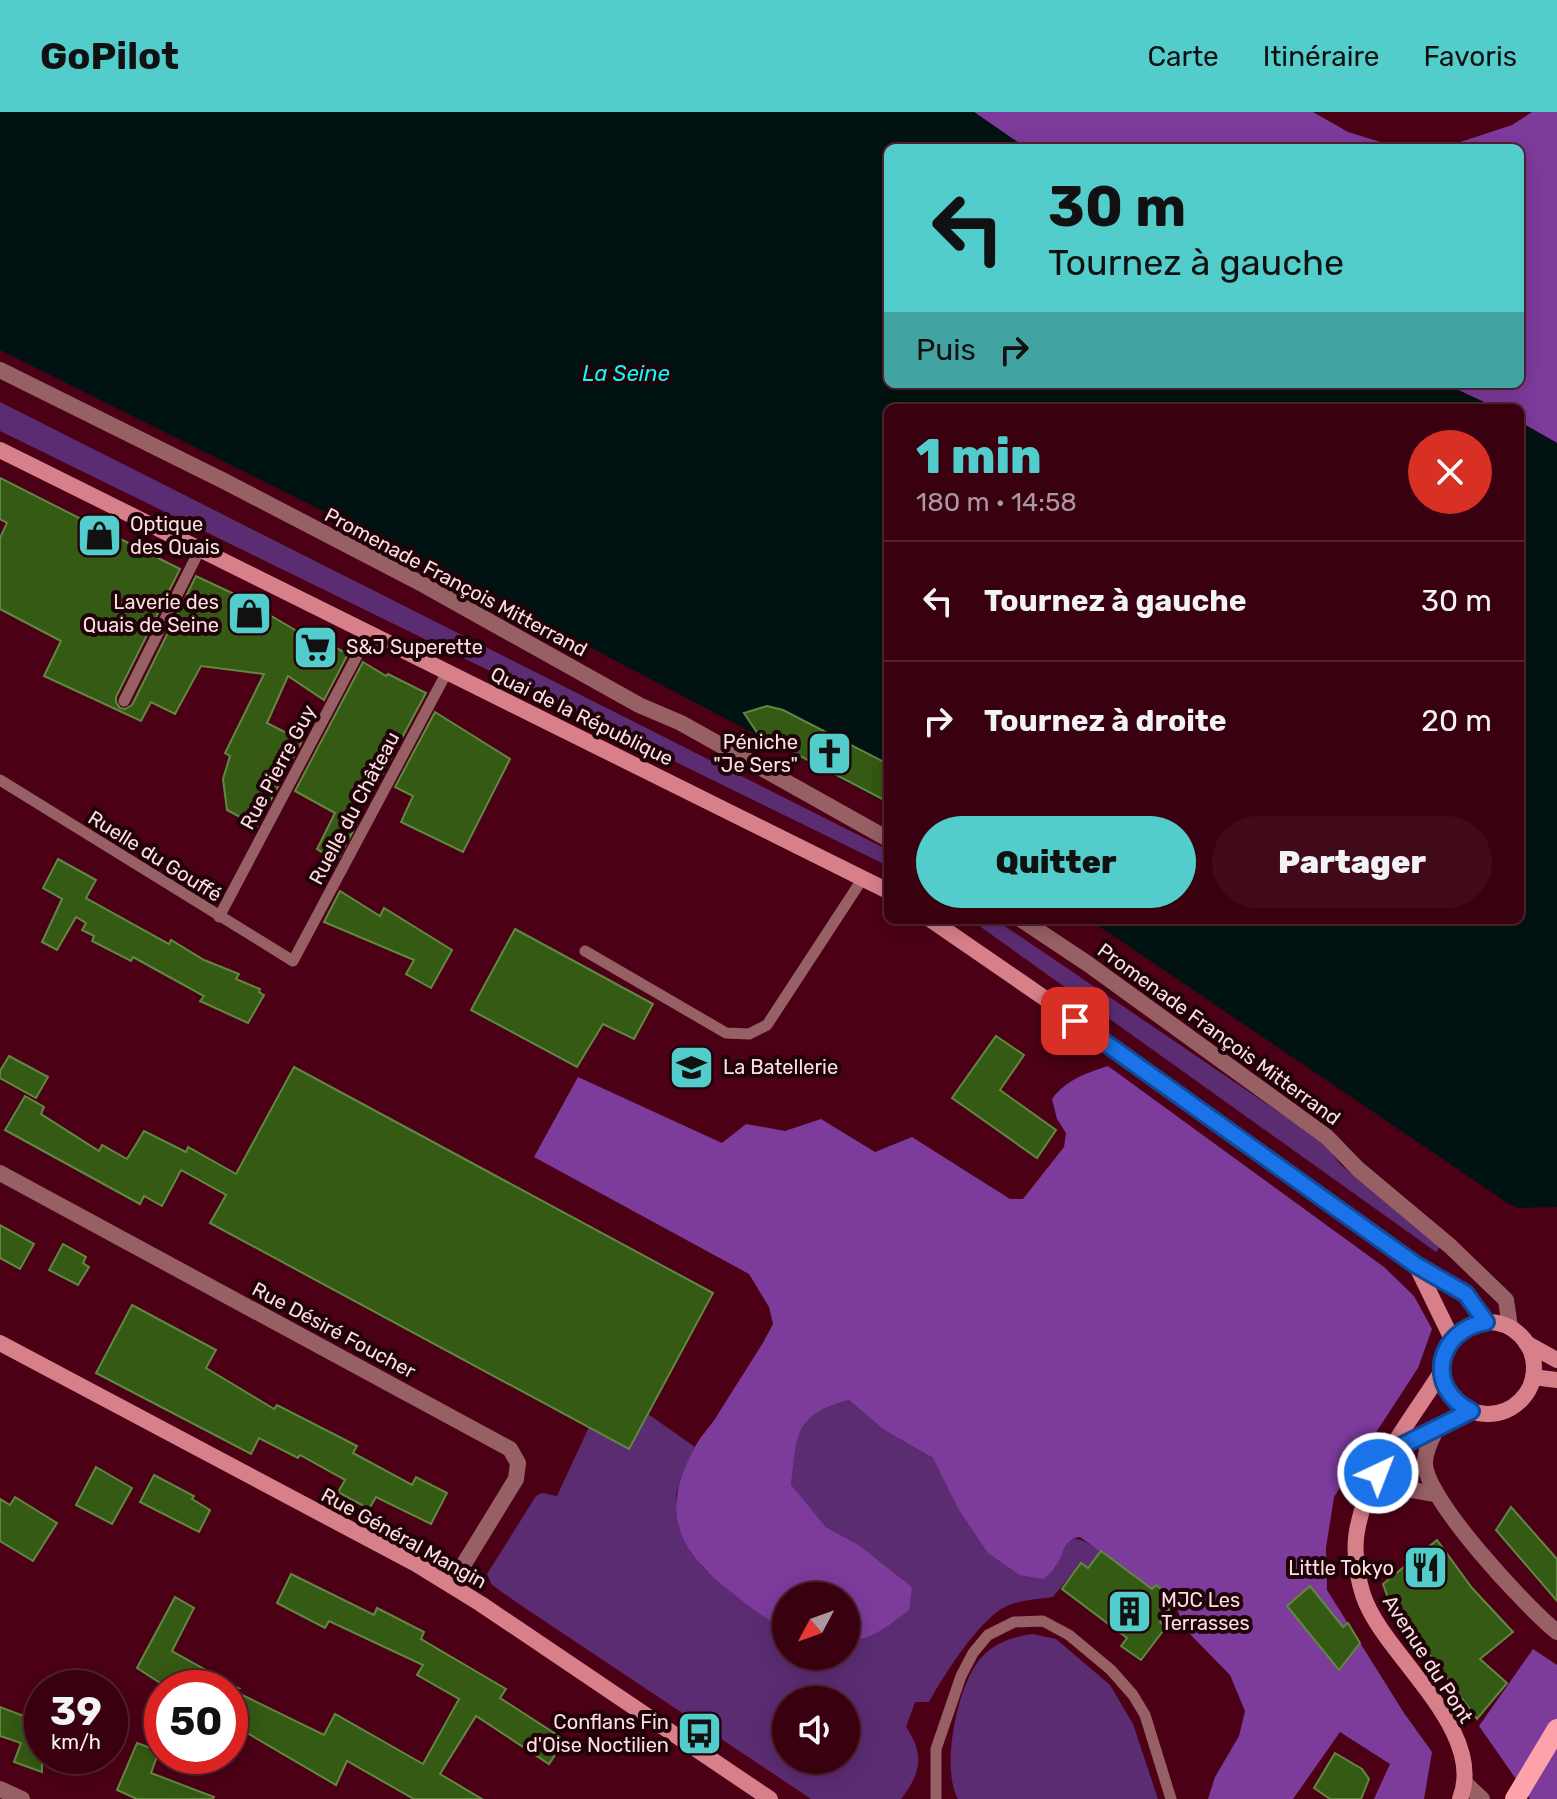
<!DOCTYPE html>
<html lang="fr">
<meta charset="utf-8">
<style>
:root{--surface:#390010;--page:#400a19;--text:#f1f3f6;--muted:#ab979f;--line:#532230;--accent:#53cdcb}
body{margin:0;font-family:Rubik,sans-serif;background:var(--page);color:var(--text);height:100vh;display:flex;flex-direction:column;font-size:30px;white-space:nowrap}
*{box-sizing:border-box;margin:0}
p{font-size:26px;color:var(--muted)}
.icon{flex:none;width:44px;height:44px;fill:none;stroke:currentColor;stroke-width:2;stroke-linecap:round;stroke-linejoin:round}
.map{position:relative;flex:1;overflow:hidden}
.panel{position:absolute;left:884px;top:292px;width:640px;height:520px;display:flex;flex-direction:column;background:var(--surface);border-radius:12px;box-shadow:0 4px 20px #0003,0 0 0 2px var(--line)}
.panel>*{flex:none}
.hud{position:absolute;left:884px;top:32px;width:640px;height:244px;border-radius:12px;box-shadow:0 4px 20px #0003,0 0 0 2px var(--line);background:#53cdcb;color:#111;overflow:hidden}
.needle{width:52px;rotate:229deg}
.buttons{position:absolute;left:772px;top:1470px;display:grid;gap:16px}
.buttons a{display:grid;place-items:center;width:88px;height:88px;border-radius:50%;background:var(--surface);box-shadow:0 4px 20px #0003,0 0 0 2px var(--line);font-size:40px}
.speed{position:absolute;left:24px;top:1558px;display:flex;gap:16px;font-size:40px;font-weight:700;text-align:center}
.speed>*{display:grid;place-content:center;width:104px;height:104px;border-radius:50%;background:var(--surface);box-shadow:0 4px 20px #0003,0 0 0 2px var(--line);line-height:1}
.speed small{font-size:20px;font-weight:400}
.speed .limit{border:12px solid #d22;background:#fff;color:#111}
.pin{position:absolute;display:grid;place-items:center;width:68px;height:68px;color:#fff;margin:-34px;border-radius:16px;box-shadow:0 4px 12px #0006}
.me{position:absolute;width:88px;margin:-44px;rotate:43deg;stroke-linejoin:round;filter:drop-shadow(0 0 6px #0008)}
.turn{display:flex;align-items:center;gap:28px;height:168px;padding:0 32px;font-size:36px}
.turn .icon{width:104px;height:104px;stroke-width:2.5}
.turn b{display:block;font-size:56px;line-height:68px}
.then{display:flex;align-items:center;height:76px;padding:0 32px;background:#0003;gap:16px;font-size:30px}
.round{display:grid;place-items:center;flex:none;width:84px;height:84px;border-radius:42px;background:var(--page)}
.overview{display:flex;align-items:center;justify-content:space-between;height:136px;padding:0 32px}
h1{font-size:48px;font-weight:800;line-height:60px;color:var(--accent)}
.action{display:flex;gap:16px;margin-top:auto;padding:16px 32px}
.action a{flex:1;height:92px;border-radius:48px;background:var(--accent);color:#111;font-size:32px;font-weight:800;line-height:92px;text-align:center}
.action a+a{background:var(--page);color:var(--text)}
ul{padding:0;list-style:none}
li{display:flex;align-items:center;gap:24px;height:120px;padding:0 32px;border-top:2px solid var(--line)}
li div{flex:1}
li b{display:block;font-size:30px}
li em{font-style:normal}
header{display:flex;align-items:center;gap:48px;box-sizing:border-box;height:112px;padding:0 40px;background:var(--accent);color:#111}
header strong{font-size:38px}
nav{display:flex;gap:44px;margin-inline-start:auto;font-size:28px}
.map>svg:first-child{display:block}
.green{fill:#5c2c73;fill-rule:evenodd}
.forest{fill:#7d3b9c}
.water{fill:#001312}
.building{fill:#355a13;stroke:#608843;stroke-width:2}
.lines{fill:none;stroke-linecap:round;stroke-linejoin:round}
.lane{stroke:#976065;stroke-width:11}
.street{stroke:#976065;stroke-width:16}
.secondary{stroke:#d8808a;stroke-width:16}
.primary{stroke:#fda2ab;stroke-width:20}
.route-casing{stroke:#114b97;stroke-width:20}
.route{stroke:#1a73e8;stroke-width:14}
.labels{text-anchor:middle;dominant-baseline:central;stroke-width:8;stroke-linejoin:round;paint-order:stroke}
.poi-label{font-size:20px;fill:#fcdfe1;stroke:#200308;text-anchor:start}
.street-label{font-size:20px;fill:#fcdfe1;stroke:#200308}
.water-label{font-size:22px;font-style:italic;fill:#10faf8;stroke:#200308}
</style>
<header>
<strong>GoPilot</strong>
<nav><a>Carte</a><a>Itinéraire</a><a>Favoris</a></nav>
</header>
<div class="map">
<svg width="1557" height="1687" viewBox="0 0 1557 1687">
<rect width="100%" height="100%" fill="#4c0016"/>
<g class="green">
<polygon points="0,290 888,738 888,754 0,319"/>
<polygon points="971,808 996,808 1323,1030 1341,1053 1440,1135 1436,1140"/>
<path d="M849,1288l35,30 49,28 122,111c15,-32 13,-39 46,-18l-13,17 -8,-4 -27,33c-14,2 -30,3 -44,8 -28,11 -65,70 -80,97h-14l-9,25c19,28 15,46 -5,72h-90l-292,-195 -27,-19 -5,-11 49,-78 6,-3 15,3 32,-69 40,22 19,-35 47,33 -19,47 3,34 11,23 14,18 72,55 10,3v29h60v-16l12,1 54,-54 -53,-42 -33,-18 -36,-42c7,-51 4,-70 59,-85zM786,1588h60v60h-60z"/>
<path d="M1032,1522l24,5 54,46 23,39 25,75h-200c-18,-31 0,-118 24,-142 14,-15 30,-20 50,-23z"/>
</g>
<g class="forest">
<polygon points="974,0 1313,0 1348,20 1400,36 1026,36"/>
<polygon points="1532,0 1557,0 1557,331 1520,310 1520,296 1497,296 1445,272 1520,272 1520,36 1442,36 1512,13"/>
<path d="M1108,954l276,201 30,29 18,33 -14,39 -84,129 -8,51 1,42 77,123 28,39 -8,47h-50l16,-35 -50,-32 -47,67h-85l7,-22 24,-41 6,-25 -15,-36 -47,-48 -9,-29 -18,-13 -4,4 -72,-52c-18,2 -16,20 -26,32 -3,4 -7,7 -11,10l-23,-4 -32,-22 -29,-43 -26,-52 -49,-28 -35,-30c-55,15 -52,34 -58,85l35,42 33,18 53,42 -3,23c-19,14 -38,32 -63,30v-44h-60v31c-23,-7 -47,-29 -66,-44 -48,-40 -56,-79 -26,-134 5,-11 14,-20 21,-30 16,-26 33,-52 49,-78l9,-17 -4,-17 -20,-33 -215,-117 44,-80 144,66 24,-19 39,7 36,-12 54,33 37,-15 98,62h13l41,-52 2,-14 -9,-14 -5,-20c14,-19 34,-26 56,-33z"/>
<polygon points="1533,1537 1557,1553 1557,1687 1530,1687 1479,1614"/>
</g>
<g class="water">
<polygon points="0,0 974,0 1026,36 888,36 888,272 1445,272 1497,296 888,296 888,692 479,477 0,238"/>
<polygon points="1520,310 1557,331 1557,1095 1519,1096 1509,1092 1090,808 1520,808"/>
</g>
<g class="building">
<polygon points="0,366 180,457 116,585 116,590 120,596 125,597 132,593 196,464 232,481 307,525 309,522 348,542 324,588 288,564 267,611 302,629 257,714 227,698 223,667 230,644 225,641 264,562 201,554 175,602 151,590 141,609 44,564 61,529 0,497 0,426 7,411 0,407"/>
<polygon points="363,550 386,564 388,562 426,581 380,667 375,664 352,707 357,712 337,749 317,737 335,701 295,679"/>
<polygon points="767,594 783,598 888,652 888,690 758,622 744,601"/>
<polygon points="435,600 510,647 463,740 401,710 413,684 395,675"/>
<polygon points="58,747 96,768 86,786 169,832 171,828 204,848 239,862 236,867 260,877 259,880 264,883 248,911 200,889 204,884 133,845 131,849 92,829 94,824 82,818 86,811 76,805 57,838 42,830 62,787 43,776"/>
<polygon points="340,779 380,804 384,796 452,838 431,876 406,862 414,848 324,810"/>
<polygon points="515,817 653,892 634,927 603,912 577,955 471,898"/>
<polygon points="996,924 1024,943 1000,978 1056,1018 1037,1046 952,986"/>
<polygon points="9,944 48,965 36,986 0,966 0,959"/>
<polygon points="294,955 713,1181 629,1337 210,1111 226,1083 181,1058 162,1094 144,1084 140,1092 5,1018 25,984 44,995 41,1002 99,1039 102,1033 127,1047 144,1019 186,1040 188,1035 236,1062"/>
<polygon points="0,1113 34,1132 20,1157 0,1146"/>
<polygon points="63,1132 86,1145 83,1151 89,1155 78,1173 49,1158"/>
<polygon points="132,1193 216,1238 206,1256 274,1297 277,1293 357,1334 353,1341 412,1373 416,1365 447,1381 431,1412 376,1385 369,1397 338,1380 345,1368 300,1343 298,1346 259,1326 251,1342 96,1261"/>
<polygon points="96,1355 132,1376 112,1412 76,1393"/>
<polygon points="154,1363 194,1384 192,1387 210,1398 199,1420 140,1390"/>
<polygon points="15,1385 57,1411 33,1449 0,1429 0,1387 10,1393"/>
<polygon points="1511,1395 1557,1447 1557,1489 1496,1418"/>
<polygon points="1437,1428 1472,1476 1513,1520 1480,1547 1507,1571 1477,1607 1388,1486 1383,1472"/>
<polygon points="1101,1439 1152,1477 1156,1473 1176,1488 1160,1510 1166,1515 1141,1548 1121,1534 1127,1526 1062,1477 1081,1451 1088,1456"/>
<polygon points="291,1462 374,1503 377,1496 424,1520 421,1527 506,1577 500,1586 565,1628 549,1652 476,1604 440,1662 482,1687 414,1687 347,1649 336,1673 230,1611 230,1577 324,1623 335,1602 423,1652 459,1587 417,1563 423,1553 329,1509 325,1516 277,1491"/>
<polygon points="1310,1474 1343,1515 1348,1511 1360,1531 1339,1558 1287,1494"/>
<polygon points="175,1485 194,1496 172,1539 238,1576 168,1576 137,1556"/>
<polygon points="38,1581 42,1581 42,1660 14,1650 21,1631 0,1624 0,1595 29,1606"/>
<polygon points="137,1631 159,1639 151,1661 214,1685 213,1687 137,1687 117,1678"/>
<polygon points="1335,1641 1362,1657 1369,1667 1361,1687 1330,1687 1314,1676"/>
</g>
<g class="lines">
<g class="lane">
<polyline points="124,589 200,437"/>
<polyline points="0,668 293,849 447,560"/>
<polyline points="219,805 369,521"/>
<polyline points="585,839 726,921 749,922 767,913 863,766"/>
<polyline points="936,1687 936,1637 961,1564 973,1541 988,1523 1014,1510 1043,1509 1069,1523 1111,1558 1133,1583 1145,1603 1171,1687"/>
</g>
<g class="street">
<polyline points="0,258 224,369 424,473 639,593 681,611 888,727"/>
<polyline points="1022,808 1088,852 1327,1025 1358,1057 1450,1134 1506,1188 1510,1215"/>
<polyline points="0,1061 510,1337 518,1351 516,1367 451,1473"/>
<path d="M1437,1316c-5,10 -12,22 -12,35 0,36 102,145 132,169"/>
<polyline points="1369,1380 1407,1377 1435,1382"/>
<polyline points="1465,1671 1482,1687"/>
<polyline points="0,1677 22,1687"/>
</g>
<g class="secondary">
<polyline points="0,338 888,779"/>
<polyline points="931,808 1053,892 1416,1153 1466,1182 1486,1210"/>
<polyline points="1416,1153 1452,1227"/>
<circle cx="1488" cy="1256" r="46"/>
<polyline points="0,1231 416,1452 481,1492 770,1687"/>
<polyline points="1526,1231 1557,1248"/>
<path d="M1442,1259c-32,51 -79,106 -86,167 -2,22 3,52 13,71 27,55 117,125 91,190"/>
<polyline points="1533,1265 1557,1268"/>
<polyline points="1393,1338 1471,1299"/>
</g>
<polyline class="primary" points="1515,1687 1557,1617"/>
</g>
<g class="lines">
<defs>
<path id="route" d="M1075,909l341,244 50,29 20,28c-49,8 -62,66 -15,89l-80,40 -13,22"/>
</defs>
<use href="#route" class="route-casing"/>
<use href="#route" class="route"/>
</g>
<defs>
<symbol id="shop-square" viewBox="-11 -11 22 22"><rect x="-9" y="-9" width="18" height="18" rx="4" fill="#53cdcb" stroke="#200308"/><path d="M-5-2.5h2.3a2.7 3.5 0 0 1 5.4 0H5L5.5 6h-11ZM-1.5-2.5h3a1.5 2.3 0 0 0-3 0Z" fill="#111"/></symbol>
<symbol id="supermarket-square" viewBox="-11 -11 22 22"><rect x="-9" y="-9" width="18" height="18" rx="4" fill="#53cdcb" stroke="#200308"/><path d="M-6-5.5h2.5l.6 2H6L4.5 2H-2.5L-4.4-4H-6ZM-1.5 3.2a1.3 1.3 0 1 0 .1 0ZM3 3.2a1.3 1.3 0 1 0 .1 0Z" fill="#111"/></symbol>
<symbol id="church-square" viewBox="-11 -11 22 22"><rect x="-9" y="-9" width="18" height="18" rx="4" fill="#53cdcb" stroke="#200308"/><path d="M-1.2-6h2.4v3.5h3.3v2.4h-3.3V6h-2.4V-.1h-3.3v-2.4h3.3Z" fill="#111"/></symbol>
<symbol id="school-square" viewBox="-11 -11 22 22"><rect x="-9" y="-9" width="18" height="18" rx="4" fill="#53cdcb" stroke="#200308"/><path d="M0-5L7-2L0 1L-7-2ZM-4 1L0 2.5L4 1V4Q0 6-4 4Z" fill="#111"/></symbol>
<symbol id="restaurant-square" viewBox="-11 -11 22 22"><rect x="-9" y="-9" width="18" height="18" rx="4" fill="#53cdcb" stroke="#200308"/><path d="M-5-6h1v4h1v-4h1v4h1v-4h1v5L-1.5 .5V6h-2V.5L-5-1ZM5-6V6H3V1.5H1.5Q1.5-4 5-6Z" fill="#111"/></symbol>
<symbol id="building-square" viewBox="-11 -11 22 22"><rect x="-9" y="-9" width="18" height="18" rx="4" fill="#53cdcb" stroke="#200308"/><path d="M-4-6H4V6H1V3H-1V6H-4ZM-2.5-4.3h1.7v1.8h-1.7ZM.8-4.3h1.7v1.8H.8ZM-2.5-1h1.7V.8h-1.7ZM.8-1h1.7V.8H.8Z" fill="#111"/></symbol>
<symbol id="bus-square" viewBox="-11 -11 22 22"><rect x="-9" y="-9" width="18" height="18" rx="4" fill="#53cdcb" stroke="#200308"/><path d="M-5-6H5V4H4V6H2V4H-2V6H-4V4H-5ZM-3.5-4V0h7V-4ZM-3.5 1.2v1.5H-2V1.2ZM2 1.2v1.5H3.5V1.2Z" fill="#111"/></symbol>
</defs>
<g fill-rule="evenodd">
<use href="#shop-square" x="74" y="398" width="51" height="51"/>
<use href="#shop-square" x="224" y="476" width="51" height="51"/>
<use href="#supermarket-square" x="290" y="510" width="51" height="51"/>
<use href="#church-square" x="804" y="616" width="51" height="51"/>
<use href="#school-square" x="666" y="930" width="51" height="51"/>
<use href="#restaurant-square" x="1400" y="1430" width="51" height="51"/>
<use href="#building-square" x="1104" y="1474" width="51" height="51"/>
<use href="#bus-square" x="674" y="1596" width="51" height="51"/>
</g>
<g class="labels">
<g class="poi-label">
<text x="130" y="412">Optique<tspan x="130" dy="23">des Quais</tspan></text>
<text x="219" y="490" text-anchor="end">Laverie des<tspan x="219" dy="23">Quais de Seine</tspan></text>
<text x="346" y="535">S&amp;J Superette</text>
<text x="798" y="630" text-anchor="end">Péniche<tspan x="798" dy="23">"Je Sers"</tspan></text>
<text x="723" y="955">La Batellerie</text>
<text x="1394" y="1456" text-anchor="end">Little Tokyo</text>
<text x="1161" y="1488">MJC Les<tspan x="1161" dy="23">Terrasses</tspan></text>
<text x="669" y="1610" text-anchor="end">Conflans Fin<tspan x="669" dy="23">d'Oise Noctilien</tspan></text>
</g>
<g class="street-label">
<text transform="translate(456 470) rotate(28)">Promenade François Mitterrand</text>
<text transform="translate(582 604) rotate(26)">Quai de la République</text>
<text transform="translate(278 655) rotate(-62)">Rue Pierre Guy</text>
<text transform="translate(354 696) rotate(-62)">Ruelle du Château</text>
<text transform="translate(155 744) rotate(32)">Ruelle du Gouffé</text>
<text transform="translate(1219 922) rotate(36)">Promenade François Mitterrand</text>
<text transform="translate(334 1218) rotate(28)">Rue Désiré Foucher</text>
<text transform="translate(404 1426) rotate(29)">Rue Général Mangin</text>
<text transform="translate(1428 1547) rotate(57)">Avenue du Pont</text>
</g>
<g class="water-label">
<text x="626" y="261">La Seine</text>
</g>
</g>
</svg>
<div class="buttons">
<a><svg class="needle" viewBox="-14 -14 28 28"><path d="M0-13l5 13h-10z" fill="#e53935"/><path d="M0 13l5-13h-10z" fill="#ab979f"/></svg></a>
<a><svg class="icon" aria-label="sound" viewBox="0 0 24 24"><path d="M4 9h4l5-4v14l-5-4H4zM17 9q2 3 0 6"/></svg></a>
</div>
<div class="speed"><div>39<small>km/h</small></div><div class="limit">50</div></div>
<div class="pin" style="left:1075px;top:909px;background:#d93025"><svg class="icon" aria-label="arrive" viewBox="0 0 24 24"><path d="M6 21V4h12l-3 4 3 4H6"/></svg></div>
<svg class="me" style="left:1378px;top:1361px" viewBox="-20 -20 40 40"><circle r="17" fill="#1a73e8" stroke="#fff" stroke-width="3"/><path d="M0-11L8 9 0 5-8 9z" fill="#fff"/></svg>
<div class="hud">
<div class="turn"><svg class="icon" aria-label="left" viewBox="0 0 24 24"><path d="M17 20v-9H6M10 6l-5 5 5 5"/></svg><div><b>30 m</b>Tournez à gauche</div></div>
<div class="then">Puis<svg class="icon" aria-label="right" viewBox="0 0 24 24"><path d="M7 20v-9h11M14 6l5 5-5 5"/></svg></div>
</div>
<section class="panel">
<div class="overview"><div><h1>1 min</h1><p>180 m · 14:58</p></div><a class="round" style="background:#d93025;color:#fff"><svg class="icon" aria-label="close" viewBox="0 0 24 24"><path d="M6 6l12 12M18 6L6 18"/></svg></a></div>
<ul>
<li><svg class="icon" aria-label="left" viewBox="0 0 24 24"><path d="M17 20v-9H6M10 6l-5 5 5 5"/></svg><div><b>Tournez à gauche</b></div><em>30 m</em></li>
<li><svg class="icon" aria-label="right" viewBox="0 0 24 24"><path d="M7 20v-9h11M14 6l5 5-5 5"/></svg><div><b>Tournez à droite</b></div><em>20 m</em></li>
</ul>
<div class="action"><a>Quitter</a><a>Partager</a></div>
</section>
</div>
